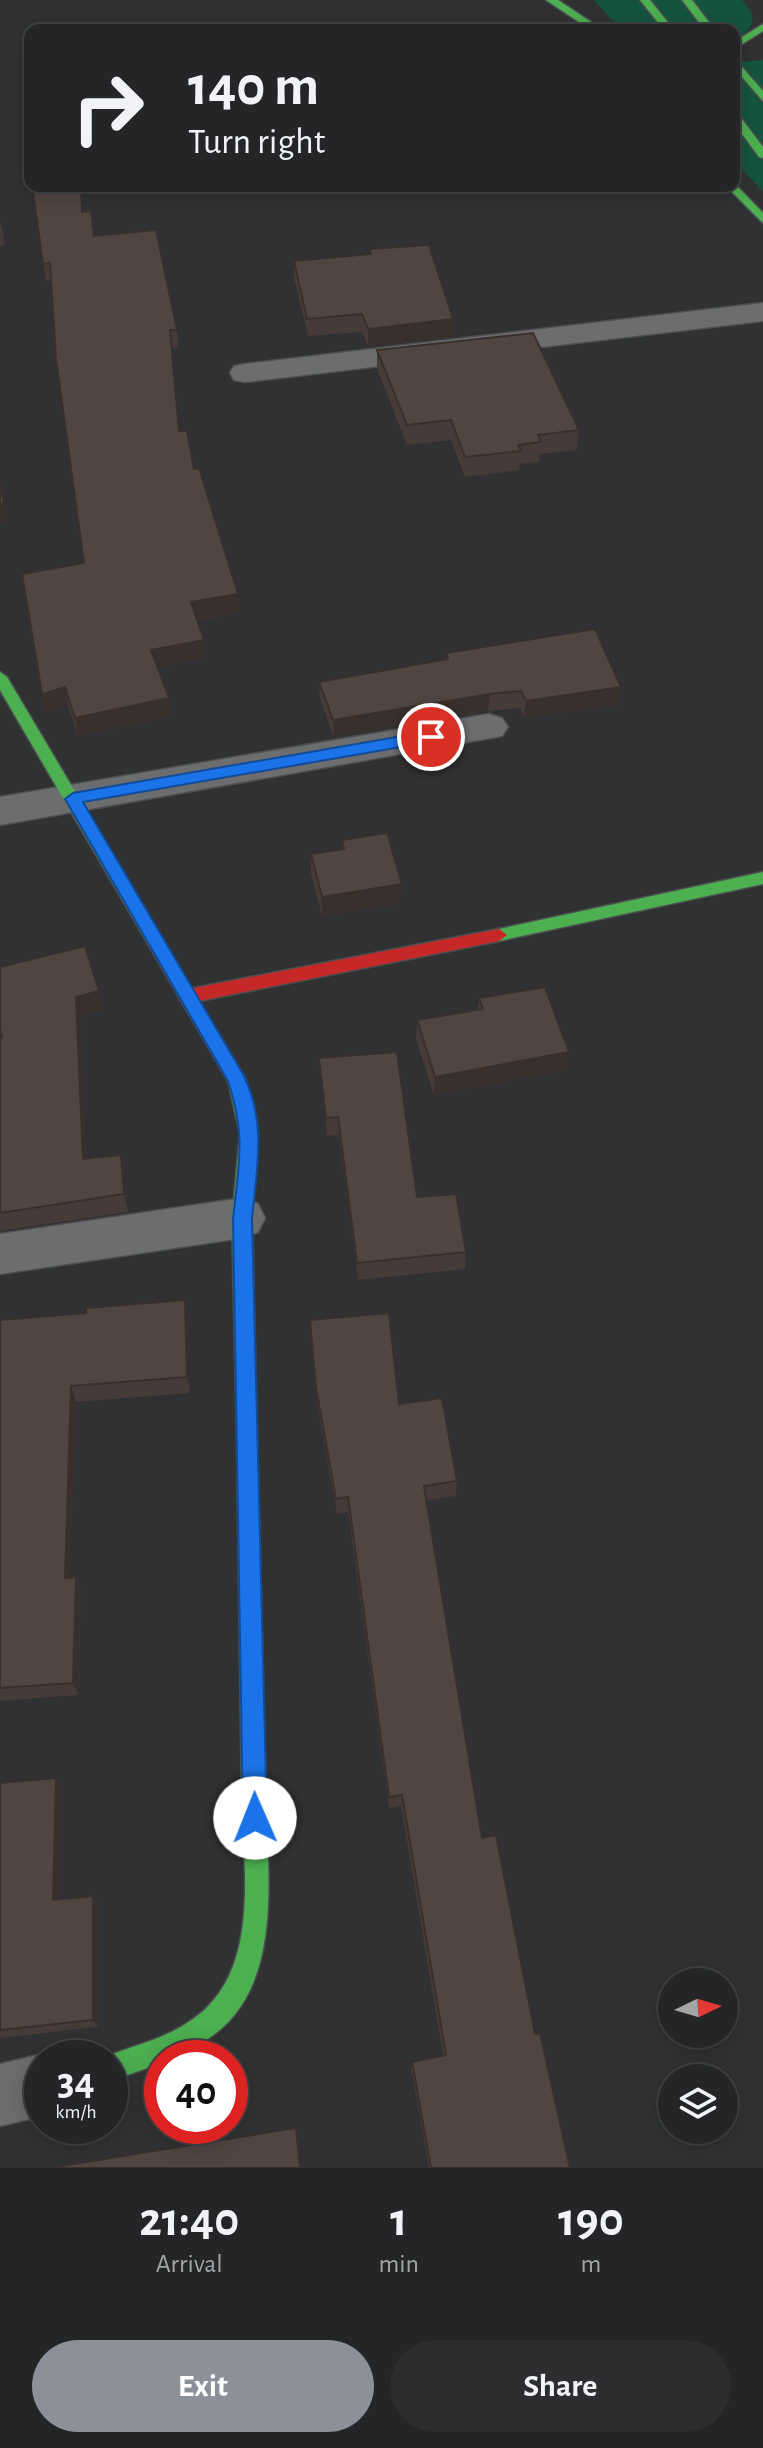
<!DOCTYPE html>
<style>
:root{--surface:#232526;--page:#2b2d2e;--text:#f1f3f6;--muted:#a3a5a7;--line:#404243;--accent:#8c9099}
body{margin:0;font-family:"Alegreya Sans",sans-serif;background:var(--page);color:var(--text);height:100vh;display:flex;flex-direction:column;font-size:30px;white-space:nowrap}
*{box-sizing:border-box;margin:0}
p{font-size:26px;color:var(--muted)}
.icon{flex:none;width:44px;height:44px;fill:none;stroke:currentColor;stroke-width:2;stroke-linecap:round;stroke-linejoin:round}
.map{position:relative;height:2168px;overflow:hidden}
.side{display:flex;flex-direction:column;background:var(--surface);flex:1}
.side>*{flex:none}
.hud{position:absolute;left:24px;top:24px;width:716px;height:168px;border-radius:16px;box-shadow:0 4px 20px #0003,0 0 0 2px var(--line);background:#232526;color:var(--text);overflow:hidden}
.needle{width:52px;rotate:85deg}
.tools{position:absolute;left:658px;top:1968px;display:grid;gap:16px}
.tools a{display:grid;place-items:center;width:80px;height:80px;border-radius:50%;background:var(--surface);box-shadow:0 4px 20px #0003,0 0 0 2px var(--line);font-size:40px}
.speed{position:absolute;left:24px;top:2040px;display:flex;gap:16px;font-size:40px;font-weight:700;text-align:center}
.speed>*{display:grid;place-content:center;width:104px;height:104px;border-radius:50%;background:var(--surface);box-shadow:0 4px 20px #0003,0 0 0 2px var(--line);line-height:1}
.speed small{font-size:20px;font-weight:400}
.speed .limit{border:12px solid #d22;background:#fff;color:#111}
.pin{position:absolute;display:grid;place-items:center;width:68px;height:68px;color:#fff;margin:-34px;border:4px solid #fff;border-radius:50%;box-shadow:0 2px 8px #0007}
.me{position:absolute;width:88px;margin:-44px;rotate:359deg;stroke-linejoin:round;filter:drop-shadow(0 0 6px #0008)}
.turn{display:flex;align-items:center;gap:28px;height:168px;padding:0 32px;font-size:36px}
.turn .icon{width:104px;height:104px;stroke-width:2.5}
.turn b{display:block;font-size:56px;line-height:68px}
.eta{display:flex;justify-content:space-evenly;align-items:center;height:136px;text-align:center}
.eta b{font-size:48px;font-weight:600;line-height:56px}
.cta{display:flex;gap:16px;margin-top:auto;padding:16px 32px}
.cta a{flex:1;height:92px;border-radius:48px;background:var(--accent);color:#fff;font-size:32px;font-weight:600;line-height:92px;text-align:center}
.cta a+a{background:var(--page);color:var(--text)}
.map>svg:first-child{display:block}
.green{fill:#14543f}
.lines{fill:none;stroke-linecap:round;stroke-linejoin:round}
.street-casing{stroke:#4c4e4f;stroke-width:3}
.fast-casing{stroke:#4c4e4f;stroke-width:3}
.slow-casing{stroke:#4c4e4f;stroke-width:3}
.jam-casing{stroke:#4c4e4f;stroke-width:3}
.street{fill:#6c6d6e;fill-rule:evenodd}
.fast{fill:#4caf50;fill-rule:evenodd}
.slow{fill:#ffc107;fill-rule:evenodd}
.jam{fill:#c62828;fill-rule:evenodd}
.wall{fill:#463b39}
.shaded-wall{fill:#39302e}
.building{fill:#514542;stroke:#39302e;stroke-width:2}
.route{fill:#1a73e8;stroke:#114b97;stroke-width:2}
</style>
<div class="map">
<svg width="763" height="2168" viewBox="0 0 763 2168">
<rect width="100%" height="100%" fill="#2f3132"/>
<g class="green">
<path d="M594,0h148c17,19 13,27 -8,41v-11h-113z"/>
<polygon points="763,60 763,192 734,160 734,63"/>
</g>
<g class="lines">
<defs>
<g id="street">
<polygon points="763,303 763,321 245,382 234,380 230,373 234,366 245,364"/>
<polygon points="489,714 502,718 508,727 502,736 0,825 0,797"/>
<polygon points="242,1198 258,1204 265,1218 258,1232 242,1238 0,1274 0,1234"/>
<polygon points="42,2054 52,2058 42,2058 42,2116 0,2126 0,2064"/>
</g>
<g id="fast">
<polygon points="546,0 558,0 603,30 591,30"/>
<polygon points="640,0 650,0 674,30 664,30"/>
<polygon points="682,0 692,0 715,30 705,30"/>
<polygon points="763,24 763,31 734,49 734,42"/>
<polygon points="734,58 763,91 763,101 734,68"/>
<polygon points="734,113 738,114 763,147 763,158 759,157 734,123"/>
<polygon points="734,183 763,213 763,223 726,186 734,186"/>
<polygon points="0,672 7,677 246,1080 258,1134 252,1218 257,1438 254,1445 247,1447 240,1445 237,1438 232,1218 240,1134 228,1081 0,690"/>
<polygon points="763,872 763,884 499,941 491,935 499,929"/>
<path d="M254,1791l8,4 4,8c2,80 18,193 -65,240 -13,7 -24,15 -39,15v5l-52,18v-23h-7c31,-13 63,-19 90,-39 67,-47 51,-145 49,-216l4,-8z"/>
</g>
<polygon id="slow" points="247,1429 254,1431 257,1438 266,1803 262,1811 254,1815 246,1811 242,1803 237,1438 240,1431"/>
<polygon id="jam" points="499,929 507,935 499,941 189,1003 180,996 189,989"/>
</defs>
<use href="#street" class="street-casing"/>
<use href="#fast" class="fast-casing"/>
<use href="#slow" class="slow-casing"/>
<use href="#jam" class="jam-casing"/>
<use href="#street" class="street"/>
<use href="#fast" class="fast"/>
<use href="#slow" class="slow"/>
<use href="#jam" class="jam"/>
</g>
<g class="wall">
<polygon points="33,191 83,212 94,236 177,330 179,347 171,348 179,431 194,469 240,612 197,620 204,640 205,658 158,667 172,716 78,736 68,705 45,712 42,694 84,563 51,281 46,281"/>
<polygon points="0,220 2,228 5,245 0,246"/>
<polygon points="369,249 452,337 368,346 362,332 308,336 294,278 294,261 369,255"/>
<polygon points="377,350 579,430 577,450 540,454 539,462 520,464 519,470 465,477 451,440 407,445 377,369"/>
<polygon points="446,653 619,704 524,718 520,708 488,711 334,737 320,699 319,682 446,660"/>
<polygon points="342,840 401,903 322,916 311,873 311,854 342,849"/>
<polygon points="99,991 102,1010 80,1015 86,1159 121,1155 124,1173 128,1212 0,1231 0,1038"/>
<polygon points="479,998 567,1070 434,1095 416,1039 417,1020 478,1010"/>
<polygon points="319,1058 417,1197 466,1252 465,1269 358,1280 339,1135 327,1136"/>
<polygon points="188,1317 190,1393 76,1402 70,1578 81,1591 78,1695 0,1701 0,1320"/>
<polygon points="310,1320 399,1404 457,1481 456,1496 426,1500 482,1838 535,2034 570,2168 429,2168 411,2069 412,2062 443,2055 401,1806 389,1808 348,1512 337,1514 317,1404"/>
<polygon points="56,1778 61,1790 59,1899 93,1896 98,1905 98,2027 0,2038 0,1783"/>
</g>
<g class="shaded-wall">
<polygon points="453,319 452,337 368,346 368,329"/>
<polygon points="4,503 8,521 0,522 0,504"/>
<polygon points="238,594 240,612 193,620 191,602"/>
<polygon points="204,640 205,658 154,668 151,650"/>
<polygon points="65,687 68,705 45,712 42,694"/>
<polygon points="621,687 619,704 524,718 526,701"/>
<polygon points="490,694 488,711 334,737 333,720"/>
<polygon points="169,698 172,716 78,736 75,718"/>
<polygon points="402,884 401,903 322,916 322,897"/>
<polygon points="99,991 102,1010 80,1015 87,1177 83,1159 76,997"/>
<polygon points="569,1052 567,1070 434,1095 435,1077"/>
<polygon points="121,1155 124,1173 128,1212 124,1194"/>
<polygon points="185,1300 188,1317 190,1393 187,1377"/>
<polygon points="71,1386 76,1402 70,1592 65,1578"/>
<polygon points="76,1577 81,1591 78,1695 73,1683"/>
<polygon points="56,1778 61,1790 59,1909 53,1900"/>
<polygon points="93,1896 98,1905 98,2027 93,2020"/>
<polygon points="296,2128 298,2135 301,2168 300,2168"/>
</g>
<g class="building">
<polygon points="81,188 82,212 91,211 94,236 156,230 177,330 170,330 179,431 187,431 194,469 199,468 238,594 191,602 204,640 151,650 169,698 75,718 65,687 42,694 22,574 84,563 56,359 50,263 43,264 33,191"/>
<polygon points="429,245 453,319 368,329 362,314 307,319 294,261 371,254 369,249"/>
<polygon points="533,333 579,430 538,435 541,442 518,445 521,451 465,457 451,420 407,425 377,350"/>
<polygon points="0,481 4,503 0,504"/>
<polygon points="595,629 621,687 526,701 521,691 490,694 333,720 319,682 448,659 446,653"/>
<polygon points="387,833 402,884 322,897 311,854 344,849 342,840"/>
<polygon points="85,946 99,991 76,997 83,1159 121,1155 124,1194 0,1213 0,1038 2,1038 0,1029 0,967"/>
<polygon points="545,987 569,1052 435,1077 417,1020 483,1009 479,998"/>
<polygon points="397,1052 417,1197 456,1194 466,1252 357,1263 338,1117 326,1118 319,1058"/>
<polygon points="185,1300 187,1377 71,1386 65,1578 76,1577 73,1683 0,1688 0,1320 86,1313 86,1308"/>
<polygon points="389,1313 399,1404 442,1398 457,1481 424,1486 482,1838 496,1835 535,2034 540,2033 570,2168 431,2168 412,2062 446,2055 402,1795 389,1797 348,1497 336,1499 316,1388 310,1320"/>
<polygon points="56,1778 53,1900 93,1896 93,2020 0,2030 0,1783"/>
<polygon points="296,2128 300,2168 61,2168 61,2166"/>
</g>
<path class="route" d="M431,731l5,2v8l-353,61 160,272c24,47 14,94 9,144l15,600 -4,8 -8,4 -9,-4 -3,-8 -10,-600c6,-54 13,-84 -5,-137l-163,-282 8,-6z"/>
</svg>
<div class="tools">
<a><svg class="needle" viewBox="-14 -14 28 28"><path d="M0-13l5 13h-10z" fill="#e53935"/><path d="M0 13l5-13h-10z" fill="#a3a5a7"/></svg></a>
<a><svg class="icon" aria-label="layers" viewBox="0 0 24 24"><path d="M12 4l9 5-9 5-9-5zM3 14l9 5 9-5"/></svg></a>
</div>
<div class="speed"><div>34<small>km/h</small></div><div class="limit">40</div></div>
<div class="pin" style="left:431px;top:737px;background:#d93025"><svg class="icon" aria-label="arrive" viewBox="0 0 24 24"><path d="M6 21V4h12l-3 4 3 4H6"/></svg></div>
<svg class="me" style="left:255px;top:1818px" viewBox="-20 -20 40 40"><circle r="19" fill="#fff"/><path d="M0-13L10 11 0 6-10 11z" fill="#1a73e8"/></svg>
<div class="hud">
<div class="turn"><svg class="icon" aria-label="right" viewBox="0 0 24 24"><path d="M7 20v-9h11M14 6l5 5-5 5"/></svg><div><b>140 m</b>Turn right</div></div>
</div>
</div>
<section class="side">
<div class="eta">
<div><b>21:40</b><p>Arrival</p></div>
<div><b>1</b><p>min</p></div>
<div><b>190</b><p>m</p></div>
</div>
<div class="cta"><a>Exit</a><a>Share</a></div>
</section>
